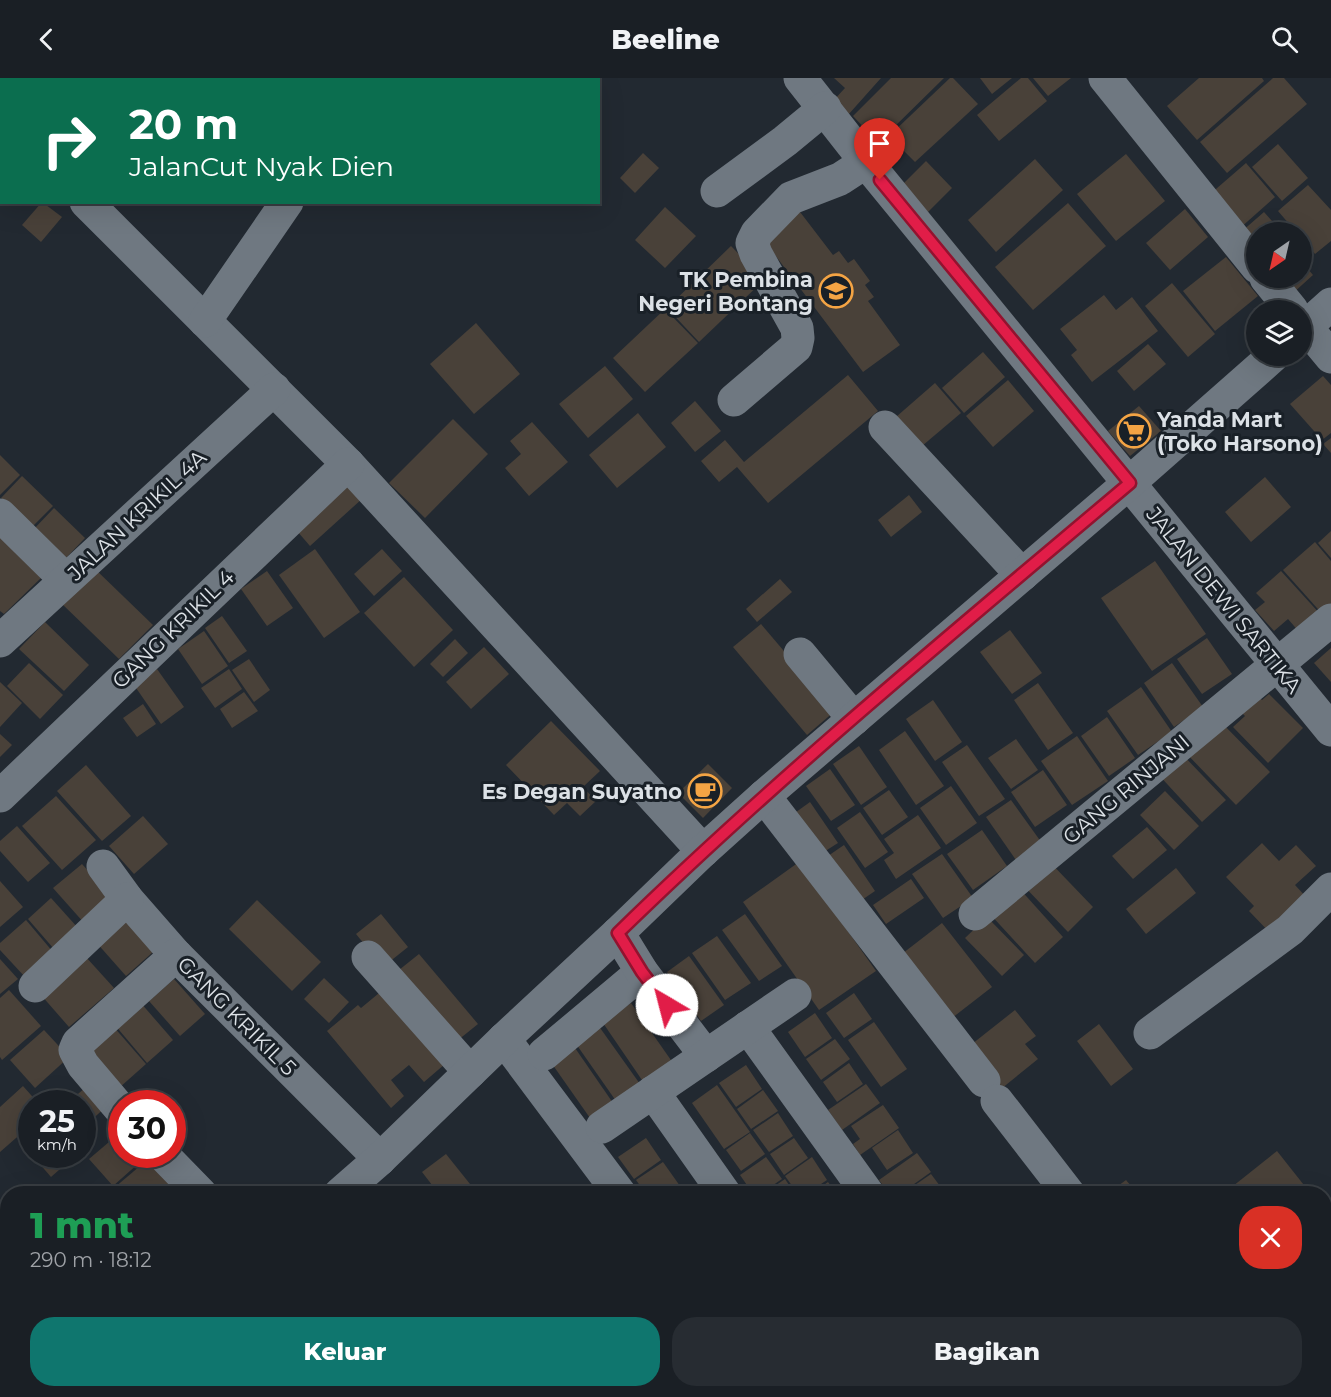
<!DOCTYPE html>
<html lang="id">
<meta charset="utf-8">
<style>
:root{--surface:#1a1f25;--page:#272c32;--text:#f1f3f6;--muted:#9fa2a7;--line:#383d42;--accent:#0f766e}
body{margin:0;font-family:Montserrat,sans-serif;background:var(--page);color:var(--text);height:100vh;display:flex;flex-direction:column;font-size:22px;white-space:nowrap}
*{box-sizing:border-box;margin:0}
p{font-size:20px;color:var(--muted)}
.icon{flex:none;width:33px;height:33px;fill:none;stroke:currentColor;stroke-width:2;stroke-linecap:round;stroke-linejoin:round}
.map{position:relative;flex:1;overflow:hidden}
.details{position:absolute;left:0px;top:1108px;width:1332px;height:212px;display:flex;flex-direction:column;background:var(--surface);border-radius:24px 24px 0 0;box-shadow:0 6px 24px #0002,0 0 0 2px var(--line)}
.details>*{flex:none}
.hud{position:absolute;left:0px;top:0px;width:600px;height:126px;box-shadow:0 6px 24px #0002,0 0 0 2px var(--line);background:#0b6e4f;color:#fff;overflow:hidden}
.needle{width:39px;rotate:214deg}
.tools{position:absolute;left:1246px;top:144px;display:grid;gap:12px}
.tools a{display:grid;place-items:center;width:66px;height:66px;border-radius:50%;background:var(--surface);box-shadow:0 6px 24px #0002,0 0 0 2px var(--line);font-size:30px}
.speed{position:absolute;left:18px;top:1012px;display:flex;gap:12px;font-size:30px;font-weight:700;text-align:center}
.speed>*{display:grid;place-content:center;width:78px;height:78px;border-radius:50%;background:var(--surface);box-shadow:0 6px 24px #0002,0 0 0 2px var(--line);line-height:1}
.speed small{font-size:15px;font-weight:400}
.speed .limit{border:9px solid #d22;background:#fff;color:#111}
.pin{position:absolute;display:grid;place-items:center;width:51px;height:51px;color:#fff;margin:-62px -26px;border-radius:50% 50% 50% 0;rotate:-45deg;box-shadow:0 0 6px #0007}
.pin .icon{rotate:45deg}
.me{position:absolute;width:66px;margin:-33px;rotate:323deg;stroke-linejoin:round;filter:drop-shadow(0 0 4px #0008)}
.turn{display:flex;align-items:center;gap:21px;height:126px;padding:0 30px;font-size:27px}
.turn .icon{width:78px;height:78px;stroke-width:2.5}
.turn b{display:block;font-size:42px;line-height:51px}
.round{display:grid;place-items:center;flex:none;width:63px;height:63px;border-radius:24px;background:var(--page)}
.summary{display:flex;align-items:center;justify-content:space-between;height:102px;padding:0 30px}
h1{font-size:36px;font-weight:800;line-height:45px;color:#1e9e55}
.primary-button{display:flex;gap:12px;margin-top:auto;padding:12px 30px}
.primary-button a{flex:1;height:69px;border-radius:24px;background:var(--accent);color:#fff;font-size:24px;font-weight:800;line-height:69px;text-align:center}
.primary-button a+a{background:var(--page);color:var(--text)}
header{display:flex;justify-content:space-between;align-items:center;height:78px;padding:0 30px;background:var(--surface);font-size:27px;font-weight:800}
.map>svg:first-child{display:block}
.building{fill:#494139}
.lines{fill:none;stroke-linecap:round;stroke-linejoin:round}
.minor{stroke:#6f7881;stroke-width:33}
.route-casing{stroke:#92132f;stroke-width:15}
.route{stroke:#e11d48;stroke-width:10}
.labels{text-anchor:middle;dominant-baseline:central;stroke-width:6;stroke-linejoin:round;paint-order:stroke}
.poi-label{font-size:21px;font-weight:bold;fill:#dce1e6;stroke:#192027;text-anchor:end}
.street-label{font-size:21px;fill:#dce1e6;stroke:#192027}
</style>
<header><svg class="icon" aria-label="back" viewBox="0 0 24 24"><path d="M15 5l-7 7 7 7"/></svg>Beeline<svg class="icon" aria-label="search" viewBox="0 0 24 24"><circle cx="10" cy="10" r="6"/><path d="M15 15l6 6"/></svg></header>
<div class="map">
<svg width="1331" height="1319" viewBox="0 0 1331 1319">
<rect width="100%" height="100%" fill="#222931"/>
<g class="building">
<polygon points="834,0 881,0 848,37 833,23 845,10"/>
<polygon points="891,0 944,0 887,56 877,46 869,55 853,38"/>
<polygon points="950,0 953,0 978,26 915,84 889,58"/>
<polygon points="980,0 1012,0 992,16"/>
<polygon points="1021,0 1028,0 1047,23 999,63 977,37"/>
<polygon points="1033,0 1071,0 1048,18"/>
<polygon points="1199,0 1262,0 1264,3 1197,62 1167,28"/>
<polygon points="1273,0 1284,0 1307,26 1227,95 1200,64"/>
<polygon points="1278,66 1308,100 1282,123 1252,89"/>
<polygon points="643,75 659,90 635,115 620,100"/>
<polygon points="1126,76 1165,123 1116,163 1077,116"/>
<polygon points="1035,81 1063,112 996,174 968,142"/>
<polygon points="926,83 952,110 928,134 902,107"/>
<polygon points="1246,85 1275,119 1239,151 1209,117"/>
<polygon points="1308,107 1331,132 1331,163 1315,176 1302,161 1302,154 1296,154 1278,133"/>
<polygon points="42,124 62,139 41,164 22,147"/>
<polygon points="1068,125 1106,168 1033,232 995,189"/>
<polygon points="665,129 696,158 665,190 635,162"/>
<polygon points="797,130 833,177 839,173 848,185 854,181 870,203 865,207 874,219 868,223 900,267 863,294 760,157"/>
<polygon points="1185,131 1208,159 1170,192 1146,165"/>
<polygon points="1264,134 1282,154 1257,154 1257,172 1241,154"/>
<polygon points="731,168 764,202 699,264 667,230"/>
<polygon points="1226,179 1258,218 1215,253 1183,213"/>
<polygon points="1302,184 1313,197 1292,216 1278,200 1302,200"/>
<polygon points="1172,205 1215,256 1188,279 1145,228"/>
<polygon points="1104,217 1116,232 1132,219 1158,253 1092,304 1071,277 1077,272 1060,251"/>
<polygon points="665,231 698,265 645,314 613,280"/>
<polygon points="476,245 520,296 474,336 430,286"/>
<polygon points="1148,266 1166,286 1134,313 1117,293"/>
<polygon points="983,274 1005,299 964,335 942,310"/>
<polygon points="605,288 633,321 588,360 559,326"/>
<polygon points="848,297 878,333 768,425 737,389 719,404 701,383 725,362 744,384"/>
<polygon points="1323,298 1331,307 1331,355 1322,362 1290,326"/>
<polygon points="1008,302 1034,333 993,369 966,338"/>
<polygon points="935,305 961,335 922,368 896,339"/>
<polygon points="695,323 721,353 695,374 671,345"/>
<polygon points="1139,328 1161,353 1130,378 1108,353"/>
<polygon points="638,335 666,369 617,410 589,377"/>
<polygon points="453,341 488,376 425,440 389,405"/>
<polygon points="532,344 568,384 529,418 505,390 521,376 510,363"/>
<polygon points="1331,360 1331,375 1323,366"/>
<polygon points="0,377 20,397 0,417"/>
<polygon points="22,398 53,428 31,450 1,420"/>
<polygon points="343,398 363,420 310,468 291,446"/>
<polygon points="1265,399 1291,429 1251,464 1225,434"/>
<polygon points="909,417 922,434 891,459 878,442"/>
<polygon points="54,430 85,460 64,482 33,452"/>
<polygon points="1331,453 1331,480 1318,465"/>
<polygon points="0,454 43,498 4,536 0,533"/>
<polygon points="1315,464 1331,483 1331,533 1325,539 1283,492"/>
<polygon points="315,471 360,534 324,560 279,497"/>
<polygon points="382,471 402,493 374,518 354,496"/>
<polygon points="1155,483 1206,556 1152,593 1101,520"/>
<polygon points="94,490 153,547 119,581 60,524"/>
<polygon points="267,493 293,530 267,548 241,511"/>
<polygon points="1281,493 1321,537 1300,555 1288,541 1274,553 1255,532 1265,524 1256,515"/>
<polygon points="404,499 453,552 414,589 364,535"/>
<polygon points="780,501 792,514 757,544 746,531"/>
<polygon points="222,538 247,573 229,585 205,550"/>
<polygon points="45,544 89,587 64,613 19,571"/>
<polygon points="761,546 835,633 807,657 733,569"/>
<polygon points="1010,552 1042,595 1012,616 980,574"/>
<polygon points="204,553 228,588 202,606 178,571"/>
<polygon points="1207,560 1232,596 1202,616 1177,581"/>
<polygon points="455,561 468,575 443,599 430,586"/>
<polygon points="484,569 509,596 471,631 446,604"/>
<polygon points="1331,570 1331,604 1314,585"/>
<polygon points="249,581 270,612 254,624 232,592"/>
<polygon points="29,585 63,617 40,641 7,608"/>
<polygon points="1172,585 1203,629 1174,649 1144,605"/>
<polygon points="157,591 184,629 161,646 134,607"/>
<polygon points="229,591 242,611 215,630 201,610"/>
<polygon points="0,604 22,625 0,649"/>
<polygon points="1038,605 1073,655 1048,672 1014,622"/>
<polygon points="1141,609 1172,654 1138,677 1107,633"/>
<polygon points="244,614 258,633 232,650 220,631"/>
<polygon points="1256,616 1262,622 1269,616 1303,650 1268,685 1233,649 1245,638 1239,632"/>
<polygon points="933,622 962,664 935,683 906,641"/>
<polygon points="143,626 156,646 137,659 123,640"/>
<polygon points="1107,639 1135,680 1109,698 1081,658"/>
<polygon points="1217,640 1270,694 1236,727 1184,673"/>
<polygon points="551,643 600,693 583,709 596,723 580,738 567,725 554,737 506,687"/>
<polygon points="905,653 944,708 916,727 879,672"/>
<polygon points="0,656 12,667 0,679"/>
<polygon points="1077,658 1108,703 1072,727 1041,683"/>
<polygon points="1016,661 1038,692 1011,711 988,680"/>
<polygon points="967,667 1005,721 979,738 942,684"/>
<polygon points="859,668 887,709 861,727 833,686"/>
<polygon points="1180,674 1226,722 1202,744 1157,695"/>
<polygon points="708,686 732,710 703,740 678,715"/>
<polygon points="86,687 131,738 102,763 57,713"/>
<polygon points="830,691 855,727 831,743 806,708"/>
<polygon points="1043,692 1067,727 1035,749 1011,714"/>
<polygon points="951,708 977,745 946,767 920,730"/>
<polygon points="889,712 908,739 882,757 863,730"/>
<polygon points="1165,713 1199,748 1174,772 1140,737"/>
<polygon points="56,718 96,762 62,792 22,748"/>
<polygon points="1011,722 1044,768 1018,785 986,739"/>
<polygon points="810,724 838,765 819,777 792,737"/>
<polygon points="860,734 888,774 865,790 837,750"/>
<polygon points="918,737 941,770 896,801 884,782 894,775 884,761"/>
<polygon points="143,738 168,766 134,796 109,768"/>
<polygon points="17,748 50,785 28,804 0,773 0,763"/>
<polygon points="1147,749 1167,772 1133,801 1112,778"/>
<polygon points="982,752 1007,788 973,812 947,776"/>
<polygon points="1262,765 1279,783 1296,767 1316,788 1295,807 1308,821 1271,856 1249,833 1254,828 1226,799"/>
<polygon points="844,767 875,813 856,826 825,780"/>
<polygon points="942,776 973,820 943,840 912,796"/>
<polygon points="1045,779 1093,829 1068,854 1019,803"/>
<polygon points="799,784 876,893 819,932 743,824"/>
<polygon points="82,786 113,821 85,846 53,810"/>
<polygon points="1176,790 1196,815 1146,856 1126,831"/>
<polygon points="911,801 924,820 886,846 873,827"/>
<polygon points="0,803 23,829 0,849"/>
<polygon points="1018,809 1063,859 1035,885 989,835"/>
<polygon points="51,820 78,850 54,871 28,841"/>
<polygon points="257,822 321,884 292,913 229,851"/>
<polygon points="131,831 162,866 126,898 95,863"/>
<polygon points="381,836 408,869 383,889 356,856"/>
<polygon points="745,836 782,888 759,903 722,852"/>
<polygon points="987,839 1024,877 1002,898 965,860"/>
<polygon points="26,842 53,874 25,899 0,872 0,865"/>
<polygon points="942,845 992,909 952,940 894,882"/>
<polygon points="717,858 751,905 725,922 692,875"/>
<polygon points="419,876 478,946 452,967 394,896"/>
<polygon points="85,878 114,910 69,949 41,917"/>
<polygon points="689,878 724,927 701,943 667,894"/>
<polygon points="0,881 18,901 0,916"/>
<polygon points="324,900 349,924 329,945 304,921"/>
<polygon points="174,901 205,936 180,958 149,923"/>
<polygon points="390,906 452,980 424,1004 409,987 391,1002 404,1018 391,1030 327,953 358,927 361,930"/>
<polygon points="9,912 41,948 2,982 0,979 0,920"/>
<polygon points="854,915 872,941 844,960 826,935"/>
<polygon points="140,924 173,962 147,985 114,946"/>
<polygon points="631,925 673,985 644,1005 603,945"/>
<polygon points="1015,932 1036,958 1025,966 1038,981 996,1015 972,966"/>
<polygon points="815,935 832,960 805,979 788,954"/>
<polygon points="874,944 907,991 881,1009 848,962"/>
<polygon points="1099,946 1133,991 1111,1008 1077,963"/>
<polygon points="598,947 640,1006 616,1023 574,963"/>
<polygon points="113,948 146,986 119,1010 85,972"/>
<polygon points="44,952 69,979 35,1010 10,982"/>
<polygon points="835,961 850,981 821,1002 806,981"/>
<polygon points="573,967 613,1025 590,1040 550,983"/>
<polygon points="849,985 863,1006 837,1024 823,1004"/>
<polygon points="746,987 762,1011 736,1029 719,1005"/>
<polygon points="90,1006 108,1027 87,1046 82,1041 82,1026 70,1026 68,1024"/>
<polygon points="866,1006 880,1025 842,1052 828,1032"/>
<polygon points="717,1007 750,1054 724,1071 692,1025"/>
<polygon points="23,1008 39,1026 32,1026 32,1046 0,1074 0,1029"/>
<polygon points="763,1012 778,1033 751,1051 737,1031"/>
<polygon points="883,1027 899,1050 860,1077 853,1066 860,1061 851,1048"/>
<polygon points="778,1035 793,1058 769,1074 753,1052"/>
<polygon points="898,1052 913,1075 887,1092 872,1070"/>
<polygon points="122,1053 122,1077 148,1077 113,1108 89,1081"/>
<polygon points="750,1055 765,1076 741,1093 726,1072"/>
<polygon points="646,1060 661,1082 634,1101 618,1079"/>
<polygon points="794,1060 808,1080 784,1097 770,1076"/>
<polygon points="1277,1073 1311,1116 1223,1116"/>
<polygon points="917,1075 931,1094 900,1116 889,1116 879,1102"/>
<polygon points="446,1076 478,1116 439,1116 422,1094"/>
<polygon points="32,1077 76,1077 51,1099"/>
<polygon points="153,1077 175,1101 158,1116 119,1116 114,1110"/>
<polygon points="766,1079 782,1101 760,1116 753,1116 740,1097"/>
<polygon points="812,1079 827,1102 806,1116 798,1116 785,1098"/>
<polygon points="663,1084 680,1108 685,1116 646,1116 636,1102"/>
<polygon points="931,1096 946,1116 902,1116"/>
<polygon points="785,1101 795,1116 763,1116"/>
<polygon points="1126,1102 1138,1116 1107,1116"/>
<polygon points="828,1104 837,1116 811,1116"/>
<polygon points="1324,1132 1331,1140 1331,1196 1324,1201"/>
<polygon points="20,1312 30,1312 32,1315 35,1312 59,1312 63,1317 61,1319 16,1319 15,1317"/>
<polygon points="192,1312 221,1312 225,1319 196,1319"/>
<polygon points="322,1312 341,1312 334,1319 328,1319"/>
<polygon points="345,1312 351,1312 358,1319 338,1319"/>
<polygon points="356,1312 404,1312 397,1319 363,1319"/>
<polygon points="473,1312 530,1312 523,1319 480,1319"/>
<polygon points="660,1312 682,1312 687,1319 652,1319"/>
<polygon points="870,1312 887,1312 892,1319 862,1319"/>
<polygon points="988,1312 1065,1312 1056,1319 980,1319"/>
<polygon points="1072,1312 1097,1312 1102,1319 1064,1319"/>
<polygon points="1162,1312 1195,1312 1201,1319 1154,1319"/>
</g>
<g class="lines">
<g class="minor">
<polyline points="800,0 866,84 1331,652"/>
<polyline points="1105,0 1257,189"/>
<polyline points="386,2 387,0"/>
<polyline points="0,35 2,37"/>
<polyline points="717,113 785,63 825,30"/>
<polyline points="86,124 348,386 703,773"/>
<polyline points="1266,200 1292,232"/>
<polyline points="205,243 287,124"/>
<polyline points="1302,244 1331,279"/>
<polyline points="1302,252 1331,226"/>
<polyline points="734,322 796,269 798,260 797,250 756,176 752,165 757,155 791,120 840,101 866,84"/>
<polyline points="885,349 1022,497"/>
<polyline points="0,437 66,502"/>
<polyline points="0,563 274,311"/>
<polyline points="800,576 854,641"/>
<polyline points="0,718 348,386"/>
<polyline points="764,718 984,1003"/>
<polyline points="103,788 127,821 176,877 380,1081"/>
<polyline points="975,836 1331,542"/>
<polyline points="368,879 470,994"/>
<polyline points="35,908 127,821"/>
<polyline points="748,949 868,1116"/>
<polyline points="1150,955 1290,852 1331,811"/>
<polyline points="504,961 620,1116"/>
<polyline points="544,976 642,894"/>
<polyline points="706,978 642,894 618,855 703,773 764,718 1129,405 1273,278"/>
<polyline points="653,1014 725,1116"/>
<polyline points="997,1023 1069,1116"/>
<polyline points="122,1033 83,987 75,972 78,965 176,877"/>
<polyline points="602,1049 795,917"/>
<polyline points="163,1077 201,1116"/>
<polyline points="340,1116 380,1081 504,961 618,855"/>
<polyline points="0,1159 8,1166"/>
<polyline points="1324,1264 1331,1259"/>
<polyline points="301,1312 304,1319"/>
<polyline points="449,1312 454,1319"/>
<polyline points="765,1312 770,1319"/>
<polyline points="944,1312 949,1319"/>
<polyline points="1220,1312 1225,1319"/>
<polyline points="116,1319 125,1312"/>
<polyline points="1251,1319 1259,1312"/>
</g>
</g>
<g class="lines">
<defs>
<path id="route" d="M667,927l-25,-33 -24,-39c162,-158 338,-303 512,-450l-250,-303"/>
</defs>
<use href="#route" class="route-casing"/>
<use href="#route" class="route"/>
</g>
<defs>
<symbol id="school-ring" viewBox="-11 -11 22 22"><circle r="9.5" fill="#192027" stroke="#f4a444" stroke-width="1.5"/><path d="M0-5L7-2L0 1L-7-2ZM-4 1L0 2.5L4 1V4Q0 6-4 4Z" fill="#f4a444"/></symbol>
<symbol id="supermarket-ring" viewBox="-11 -11 22 22"><circle r="9.5" fill="#192027" stroke="#f4a444" stroke-width="1.5"/><path d="M-6-5.5h2.5l.6 2H6L4.5 2H-2.5L-4.4-4H-6ZM-1.5 3.2a1.3 1.3 0 1 0 .1 0ZM3 3.2a1.3 1.3 0 1 0 .1 0Z" fill="#f4a444"/></symbol>
<symbol id="cafe-ring" viewBox="-11 -11 22 22"><circle r="9.5" fill="#192027" stroke="#f4a444" stroke-width="1.5"/><path d="M-5.5-4.5H6V0H3Q3 3.5 0 3.5H-2.5Q-5.5 3.5-5.5 0ZM3-3.2v2h1.7v-2ZM-6 4.5H4V6H-6Z" fill="#f4a444"/></symbol>
</defs>
<g fill-rule="evenodd">
<use href="#school-ring" x="817" y="194" width="38" height="38"/>
<use href="#supermarket-ring" x="1115" y="334" width="38" height="38"/>
<use href="#cafe-ring" x="686" y="694" width="38" height="38"/>
</g>
<g class="labels">
<g class="poi-label">
<text x="813" y="201">TK Pembina<tspan x="813" dy="24">Negeri Bontang</tspan></text>
<text x="1157" y="341" text-anchor="start">Yanda Mart<tspan x="1157" dy="24">(Toko Harsono)</tspan></text>
<text x="682" y="713">Es Degan Suyatno</text>
</g>
<g class="street-label">
<text transform="translate(137 437) rotate(-43)">JALAN KRIKIL 4A</text>
<text transform="translate(1224 522) rotate(51)">JALAN DEWI SARTIKA</text>
<text transform="translate(173 551) rotate(-44)">GANG KRIKIL 4</text>
<text transform="translate(1126 711) rotate(-40)">GANG RINJANI</text>
<text transform="translate(237 938) rotate(45)">GANG KRIKIL 5</text>
</g>
</g>
</svg>
<div class="tools">
<a><svg class="needle" viewBox="-14 -14 28 28"><path d="M0-13l5 13h-10z" fill="#e53935"/><path d="M0 13l5-13h-10z" fill="#9fa2a7"/></svg></a>
<a><svg class="icon" aria-label="layers" viewBox="0 0 24 24"><path d="M12 4l9 5-9 5-9-5zM3 14l9 5 9-5"/></svg></a>
</div>
<div class="speed"><div>25<small>km/h</small></div><div class="limit">30</div></div>
<div class="pin" style="left:880px;top:102px;background:#d93025"><svg class="icon" aria-label="arrive" viewBox="0 0 24 24"><path d="M6 21V4h12l-3 4 3 4H6"/></svg></div>
<svg class="me" style="left:667px;top:927px" viewBox="-20 -20 40 40"><circle r="19" fill="#fff"/><path d="M0-13L10 11 0 6-10 11z" fill="#e11d48"/></svg>
<div class="hud">
<div class="turn"><svg class="icon" aria-label="right" viewBox="0 0 24 24"><path d="M7 20v-9h11M14 6l5 5-5 5"/></svg><div><b>20 m</b>JalanCut Nyak Dien</div></div>
</div>
<section class="details">
<div class="summary"><div><h1>1 mnt</h1><p>290 m · 18:12</p></div><a class="round" style="background:#d93025;color:#fff"><svg class="icon" aria-label="close" viewBox="0 0 24 24"><path d="M6 6l12 12M18 6L6 18"/></svg></a></div>
<div class="primary-button"><a>Keluar</a><a>Bagikan</a></div>
</section>
</div>
